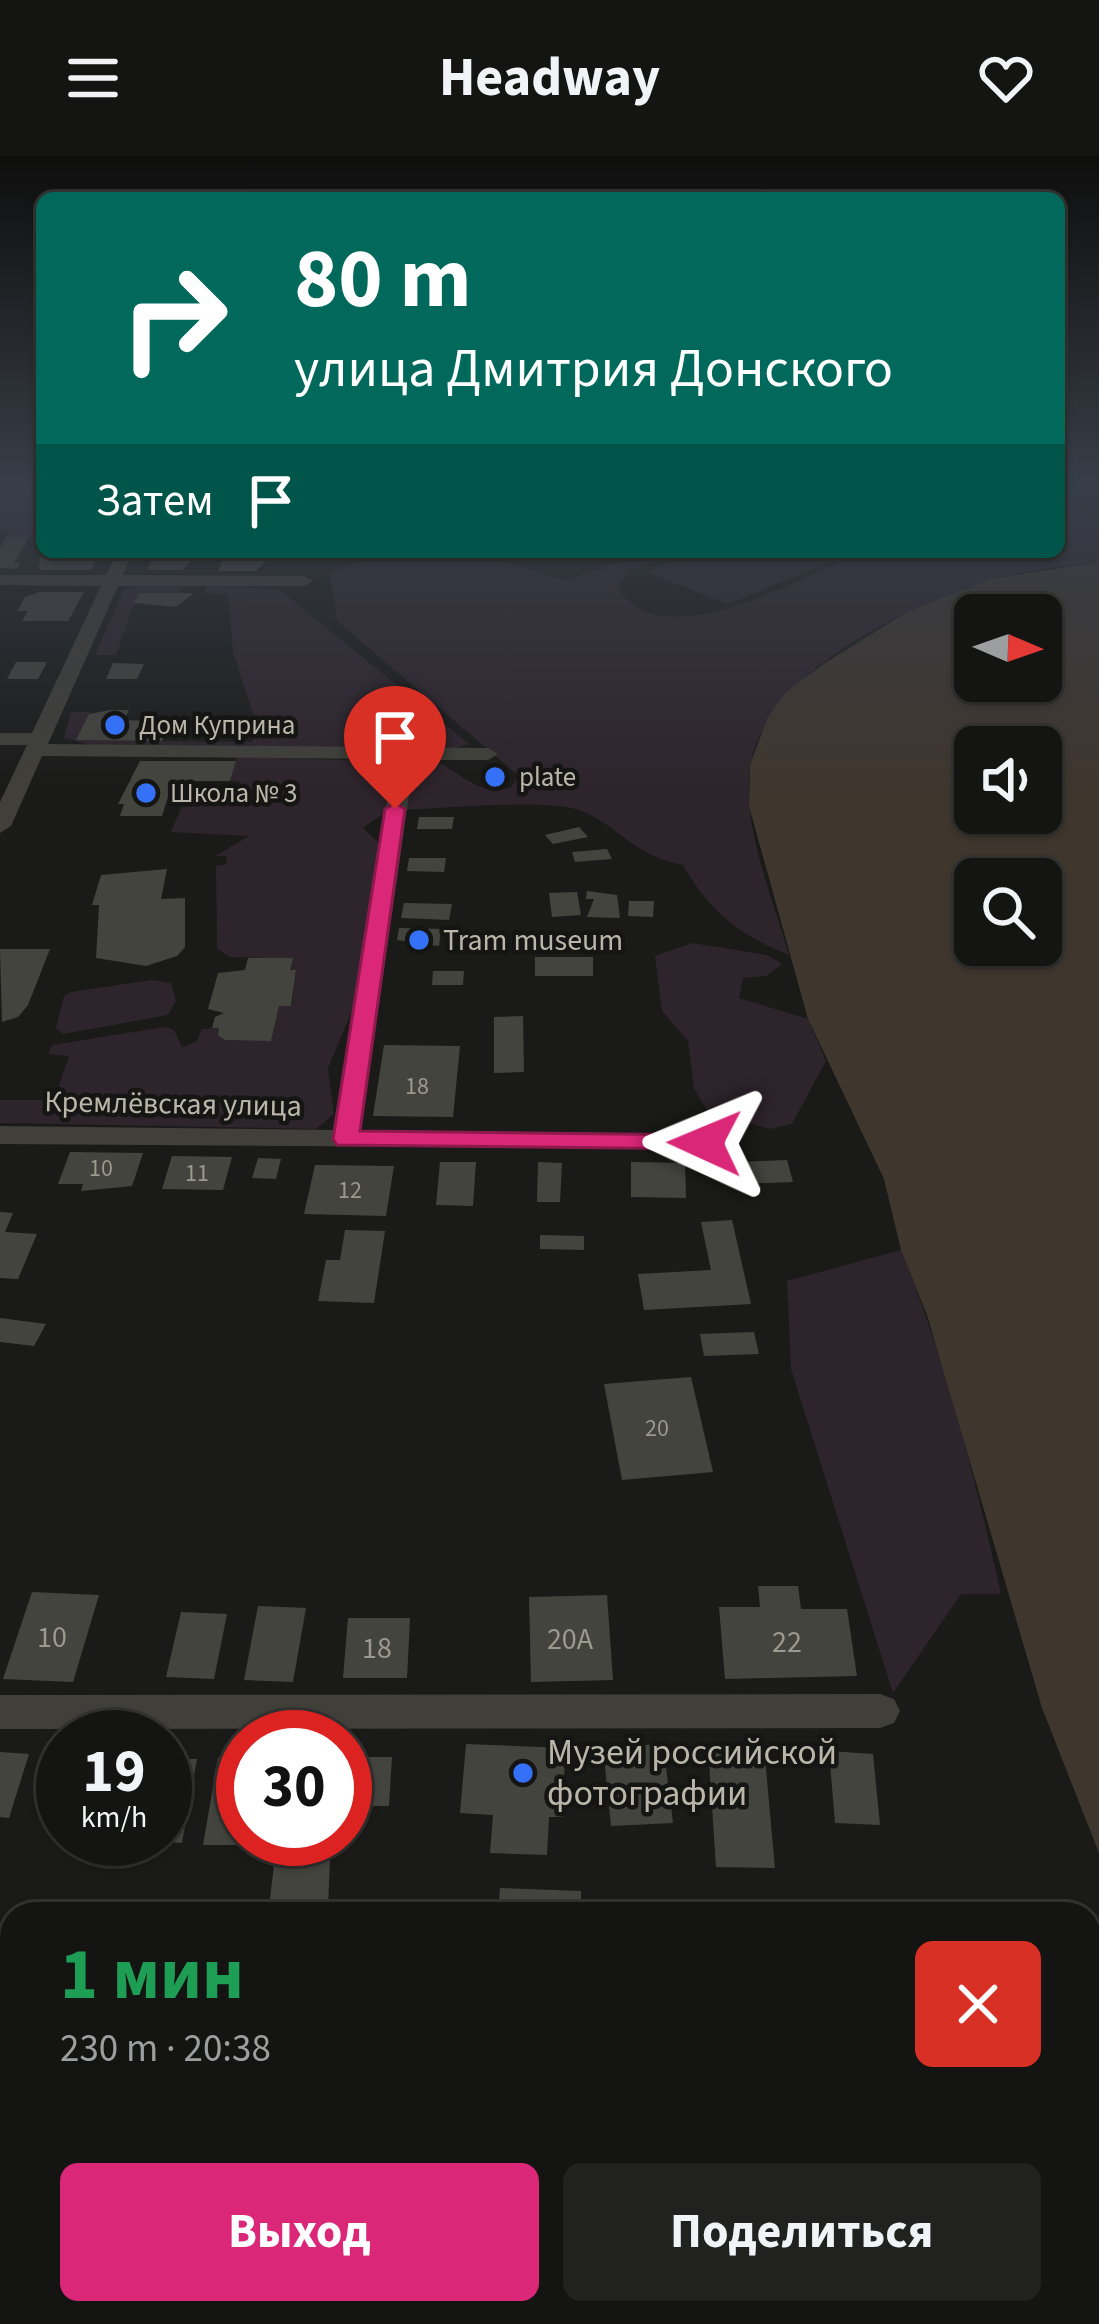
<!DOCTYPE html>
<html lang="ru">
<meta charset="utf-8">
<style>
:root{--surface:#141412;--page:#212120;--text:#f1f3f6;--muted:#9d9e9f;--line:#333332;--accent:#db2777}
body{margin:0;font-family:"Source Sans 3",sans-serif;background:var(--page);color:var(--text);height:100vh;display:flex;flex-direction:column;font-size:45px;white-space:nowrap}
*{box-sizing:border-box;margin:0}
p{font-size:39px;color:var(--muted)}
.icon{flex:none;width:66px;height:66px;fill:none;stroke:currentColor;stroke-width:2;stroke-linecap:round;stroke-linejoin:round}
.map{position:relative;flex:1;overflow:hidden}
.sheet{position:absolute;left:0px;top:1746px;width:1101px;height:423px;display:flex;flex-direction:column;background:var(--surface);border-radius:36px 36px 0 0;box-shadow:0 3px 9px #0004,0 0 0 3px var(--line)}
.sheet>*{flex:none}
.guide{position:absolute;left:36px;top:36px;width:1029px;height:366px;border-radius:18px;box-shadow:0 3px 9px #0004,0 0 0 3px var(--line);background:#00695c;color:#fff;overflow:hidden}
.needle{width:78px;rotate:92deg}
.controls{position:absolute;left:954px;top:438px;display:grid;gap:24px}
.controls a{display:grid;place-items:center;width:108px;height:108px;border-radius:18px;background:var(--surface);box-shadow:0 3px 9px #0004,0 0 0 3px var(--line);font-size:60px}
.speed{position:absolute;left:36px;top:1554px;display:flex;gap:24px;font-size:60px;font-weight:700;text-align:center}
.speed>*{display:grid;place-content:center;width:156px;height:156px;border-radius:50%;background:var(--surface);box-shadow:0 3px 9px #0004,0 0 0 3px var(--line);line-height:1}
.speed small{font-size:30px;font-weight:400}
.speed .limit{border:18px solid #d22;background:#fff;color:#111}
.pin{position:absolute;display:grid;place-items:center;width:102px;height:102px;color:#fff;margin:-123px -51px;border-radius:50% 50% 50% 0;rotate:-45deg;box-shadow:0 0 12px #0007}
.pin .icon{rotate:45deg}
.me{position:absolute;width:132px;margin:-66px;rotate:271deg;stroke-linejoin:round;filter:drop-shadow(0 0 9px #0008)}
.turn{display:flex;align-items:center;gap:42px;height:252px;padding:0 60px;font-size:54px}
.turn .icon{width:156px;height:156px;stroke-width:2.5}
.turn b{display:block;font-size:84px;line-height:102px}
.then{display:flex;align-items:center;height:114px;padding:0 60px;background:#0003;gap:24px;font-size:45px}
.round{display:grid;place-items:center;flex:none;width:126px;height:126px;border-radius:18px;background:var(--page)}
.headline{display:flex;align-items:center;justify-content:space-between;height:204px;padding:0 60px}
h1{font-size:72px;font-weight:700;line-height:90px;color:#1e9e55}
.action{display:flex;gap:24px;margin-top:auto;padding:24px 60px}
.action a{flex:1;height:138px;border-radius:18px;background:var(--accent);color:#fff;font-size:48px;font-weight:700;line-height:138px;text-align:center}
.action a+a{background:var(--page);color:var(--text)}
header{display:flex;justify-content:space-between;align-items:center;height:156px;padding:0 60px;background:var(--surface);font-size:54px;font-weight:700}
.map>svg:first-child{display:block}
.green{fill:#2e242c}
.water{fill:#3f362e;fill-rule:evenodd}
.building{fill:#44443f}
.lines{fill:none;stroke-linecap:round;stroke-linejoin:round}
.minor{fill:#403f39;fill-rule:evenodd}
.route{fill:#db2777;stroke:#8e194d;stroke-width:3}
.poi-dot{fill:#3571f6;stroke:#151513;stroke-width:4.5}
.labels{text-anchor:middle;dominant-baseline:central;stroke-width:9;stroke-linejoin:round;paint-order:stroke}
.number-label{font-size:24px;fill:#9c9a8f}
.far-poi-label{font-size:27px;fill:#bab6aa;stroke:#151513;text-anchor:start}
.poi-label{font-size:30px;fill:#bab6aa;stroke:#151513;text-anchor:start}
.street-label{font-size:30px;fill:#bab6aa;stroke:#151513}
.near-number-label{font-size:30px;fill:#9c9a8f}
.near-poi-label{font-size:36px;fill:#bab6aa;stroke:#151513;text-anchor:start}
</style>
<header><svg class="icon" aria-label="menu" viewBox="0 0 24 24"><path d="M4 6h16M4 12h16M4 18h16"/></svg>Headway<svg class="icon" aria-label="heart" viewBox="0 0 24 24"><path d="M12 20l-8-8c-3-5 5-10 8-4 3-6 11-1 8 4z"/></svg></header>
<div class="map">
<svg width="1099" height="2168" viewBox="0 0 1099 2168">
<rect width="100%" height="100%" fill="#1a1a18"/>
<g class="green">
<polygon points="0,330 42,330 42,362 29,381 6,381 10,374 0,373"/>
<path d="M1059,350l40,11v45c-36,5 -73,7 -108,18 -82,24 -228,93 -241,188 -8,60 23,129 39,187 -50,-20 -80,-44 -106,-90 -50,-9 -63,-39 -104,-55 -31,-12 -137,-1 -176,0l14,-52c36,-1 51,40 93,30l9,-12 -182,-155 -7,-47 45,-22h98l94,29 78,-29h35l-49,19 -11,12 1,10c47,58 160,-6 212,-27l16,-14h210z"/>
<polygon points="697,396 797,396 827,407 728,448 646,416"/>
<polygon points="138,430 183,430 179,437 134,447 116,499 95,499 124,434"/>
<polygon points="207,430 279,433 469,588 452,593 94,590 64,582 71,556 90,556 77,584 252,586 256,567 233,496 228,438 204,437"/>
<polygon points="237,601 396,605 387,655 363,672 381,689 356,845 328,912 334,958 316,973 0,967 0,944 54,944 69,900 48,898 52,889 164,871 174,874 182,891 196,886 202,873 219,872 218,879 225,884 271,885 279,850 292,849 296,815 290,814 292,803 230,801 217,793 216,710 227,708 226,700 215,700 249,680 171,676 184,645 235,644 240,626 230,625"/>
<polygon points="692,787 767,799 782,808 766,820 743,822 739,842 808,863 826,905 792,968 770,973 707,955 694,932 688,885 662,855 655,800"/>
<polygon points="152,824 171,827 176,845 168,859 63,878 56,872 64,840 71,836"/>
<path d="M901,1094c45,111 74,227 100,344h-40l-68,99 -102,-324 -4,-88z"/>
</g>
<path class="water" d="M1099,406v1291l-57,-145 -115,-393 -26,-65 -17,-71 -76,-160 -59,-213 1,-41 17,-46 18,-26 37,-28 85,-53 39,-16 46,-17zM975,459h66v66h-66zM975,591h66v66h-66zM975,723h66v66h-66z"/>
<g class="building">
<polygon points="6,381 29,381 14,407 21,407 17,413 0,412 0,391"/>
<polygon points="50,396 101,396 91,414 39,414 40,401"/>
<polygon points="153,402 193,402 182,414 147,414"/>
<polygon points="223,403 255,403 266,405 256,415 218,415"/>
<polygon points="39,436 84,436 68,465 22,465 28,455 17,455 25,441"/>
<polygon points="139,437 194,437 176,451 134,447"/>
<polygon points="16,506 47,506 38,523 7,523"/>
<polygon points="113,507 144,508 137,523 106,523"/>
<polygon points="110,554 129,554 124,564 149,565 145,574 167,574 162,585 76,584 89,558"/>
<polygon points="140,605 236,605 230,625 173,625 162,660 120,660 124,648 118,648"/>
<polygon points="419,661 454,661 452,673 417,673"/>
<polygon points="579,671 588,681 553,688 545,679"/>
<polygon points="607,693 612,703 575,706 572,696"/>
<polygon points="409,702 446,702 444,716 407,715"/>
<polygon points="167,713 161,743 185,742 185,791 177,800 146,810 96,802 99,749 92,749 101,719"/>
<polygon points="587,735 617,739 620,762 587,761 594,743 586,743"/>
<polygon points="577,736 581,759 552,761 549,737"/>
<polygon points="629,745 654,745 653,761 628,760"/>
<polygon points="404,747 452,748 449,764 401,762"/>
<polygon points="399,772 441,773 439,790 397,784"/>
<polygon points="0,793 50,793 28,849 18,861 2,866"/>
<rect x="535" y="801" width="58" height="19"/>
<polygon points="248,802 293,802 290,814 296,814 291,850 279,850 271,885 225,884 218,879 219,872 212,872 215,861 224,857 208,853 218,817 245,814"/>
<polygon points="433,815 464,815 463,829 432,829"/>
<polygon points="523,860 524,916 494,917 494,861"/>
<polygon points="384,889 460,890 453,961 373,960"/>
<polygon points="70,996 143,997 132,1030 81,1035 83,1028 58,1028"/>
<polygon points="172,1000 232,1001 223,1034 162,1033"/>
<polygon points="258,1002 281,1003 276,1023 252,1022"/>
<polygon points="787,1004 793,1026 741,1028 736,1006"/>
<polygon points="440,1006 476,1006 473,1050 436,1049"/>
<polygon points="538,1006 562,1007 560,1046 537,1046"/>
<polygon points="631,1006 685,1007 686,1042 631,1041"/>
<polygon points="315,1009 394,1010 386,1060 304,1058"/>
<polygon points="0,1056 13,1057 5,1076 37,1078 18,1123 0,1122"/>
<polygon points="732,1064 751,1148 644,1154 638,1118 711,1114 701,1066"/>
<polygon points="345,1074 385,1075 374,1147 318,1145 326,1104 340,1104"/>
<polygon points="540,1079 584,1080 584,1094 540,1093"/>
<polygon points="0,1162 46,1168 34,1190 0,1186"/>
<polygon points="754,1176 759,1198 704,1200 700,1178"/>
<polygon points="691,1221 713,1316 622,1324 604,1228"/>
<polygon points="758,1430 798,1430 801,1453 847,1453 857,1520 725,1523 719,1451 760,1451"/>
<polygon points="32,1436 99,1439 73,1526 3,1523"/>
<polygon points="607,1439 613,1524 531,1526 529,1441"/>
<polygon points="258,1450 306,1452 293,1526 244,1524"/>
<polygon points="181,1456 227,1458 214,1523 166,1521"/>
<polygon points="348,1462 410,1462 407,1522 343,1522"/>
<polygon points="466,1588 565,1592 563,1661 549,1661 547,1699 490,1697 493,1659 460,1657"/>
<polygon points="663,1588 673,1667 611,1670 603,1591"/>
<polygon points="708,1590 764,1591 775,1712 716,1711"/>
<polygon points="829,1595 873,1598 880,1669 835,1667"/>
<polygon points="0,1596 29,1598 9,1662 0,1661"/>
<polygon points="361,1601 392,1601 389,1650 357,1650"/>
<polygon points="218,1602 243,1602 247,1689 203,1689"/>
<polygon points="165,1603 197,1603 182,1687 165,1686"/>
<polygon points="277,1683 322,1683 321,1703 330,1704 328,1751 269,1751"/>
<polygon points="500,1732 581,1735 581,1758 498,1758"/>
<polygon points="12,2122 12,2157 58,2157 55,2168 0,2168"/>
<polygon points="232,2157 290,2157 292,2168 233,2168"/>
</g>
<g class="lines">
<g class="minor">
<polygon points="117,396 133,396 123,419 304,420 313,425 304,430 118,430 48,588 488,592 498,598 488,604 414,604 361,974 705,978 719,987 715,993 0,988 0,970 333,974 394,603 42,600 11,670 0,677 0,646 27,589 0,589 0,577 32,577 101,430 0,429 0,419 106,419"/>
<polygon points="880,1538 894,1543 900,1555 894,1567 880,1572 0,1573 0,1539"/>
</g>
</g>
<linearGradient id="sky" x2="0" y2="1"><stop stop-color="#0e0e0d"/><stop offset="0.52" stop-color="#383e48"/><stop offset="1" stop-color="#383e48" stop-opacity="0"/></linearGradient>
<rect width="1099" height="633" fill="url(#sky)"/>
<polygon class="route" points="395,647 405,653 360,975 705,979 714,981 714,993 337,989 333,983 385,653"/>
<g class="poi-dot">
<circle cx="115" cy="569" r="12"/>
<circle cx="495" cy="621" r="12"/>
<circle cx="146" cy="637" r="12"/>
<circle cx="419" cy="784" r="12"/>
<circle cx="523" cy="1617" r="12"/>
</g>
<g class="labels">
<g class="number-label">
<text x="417" y="930">18</text>
<text x="101" y="1012">10</text>
<text x="197" y="1017">11</text>
<text x="350" y="1034">12</text>
<text x="657" y="1272">20</text>
</g>
<g class="far-poi-label">
<text x="139" y="569">Дом Куприна</text>
<text x="519" y="621">plate</text>
<text x="170" y="637">Школа № 3</text>
</g>
<g class="poi-label">
<text x="443" y="784">Tram museum</text>
</g>
<g class="street-label">
<text transform="translate(173 948) rotate(1)">Кремлёвская улица</text>
</g>
<g class="near-number-label">
<text x="52" y="1481">10</text>
<text x="570" y="1483">20А</text>
<text x="787" y="1486">22</text>
<text x="377" y="1492">18</text>
</g>
<g class="near-poi-label">
<text x="547" y="1596">Музей российской<tspan x="547" dy="41">фотографии</tspan></text>
</g>
</g>
</svg>
<div class="controls">
<a><svg class="needle" viewBox="-14 -14 28 28"><path d="M0-13l5 13h-10z" fill="#e53935"/><path d="M0 13l5-13h-10z" fill="#9d9e9f"/></svg></a>
<a><svg class="icon" aria-label="sound" viewBox="0 0 24 24"><path d="M4 9h4l5-4v14l-5-4H4zM17 9q2 3 0 6"/></svg></a>
<a><svg class="icon" aria-label="search" viewBox="0 0 24 24"><circle cx="10" cy="10" r="6"/><path d="M15 15l6 6"/></svg></a>
</div>
<div class="speed"><div>19<small>km/h</small></div><div class="limit">30</div></div>
<div class="pin" style="left:395px;top:653px;background:#d93025"><svg class="icon" aria-label="arrive" viewBox="0 0 24 24"><path d="M6 21V4h12l-3 4 3 4H6"/></svg></div>
<svg class="me" style="left:705px;top:987px" viewBox="-20 -20 40 40"><path d="M0-17L14 15 0 8-14 15z" fill="#db2777" stroke="#fff" stroke-width="4"/></svg>
<div class="guide">
<div class="turn"><svg class="icon" aria-label="right" viewBox="0 0 24 24"><path d="M7 20v-9h11M14 6l5 5-5 5"/></svg><div><b>80 m</b>улица Дмитрия Донского</div></div>
<div class="then">Затем<svg class="icon" aria-label="arrive" viewBox="0 0 24 24"><path d="M6 21V4h12l-3 4 3 4H6"/></svg></div>
</div>
<section class="sheet">
<div class="headline"><div><h1>1 мин</h1><p>230 m · 20:38</p></div><a class="round" style="background:#d93025;color:#fff"><svg class="icon" aria-label="close" viewBox="0 0 24 24"><path d="M6 6l12 12M18 6L6 18"/></svg></a></div>
<div class="action"><a>Выход</a><a>Поделиться</a></div>
</section>
</div>
